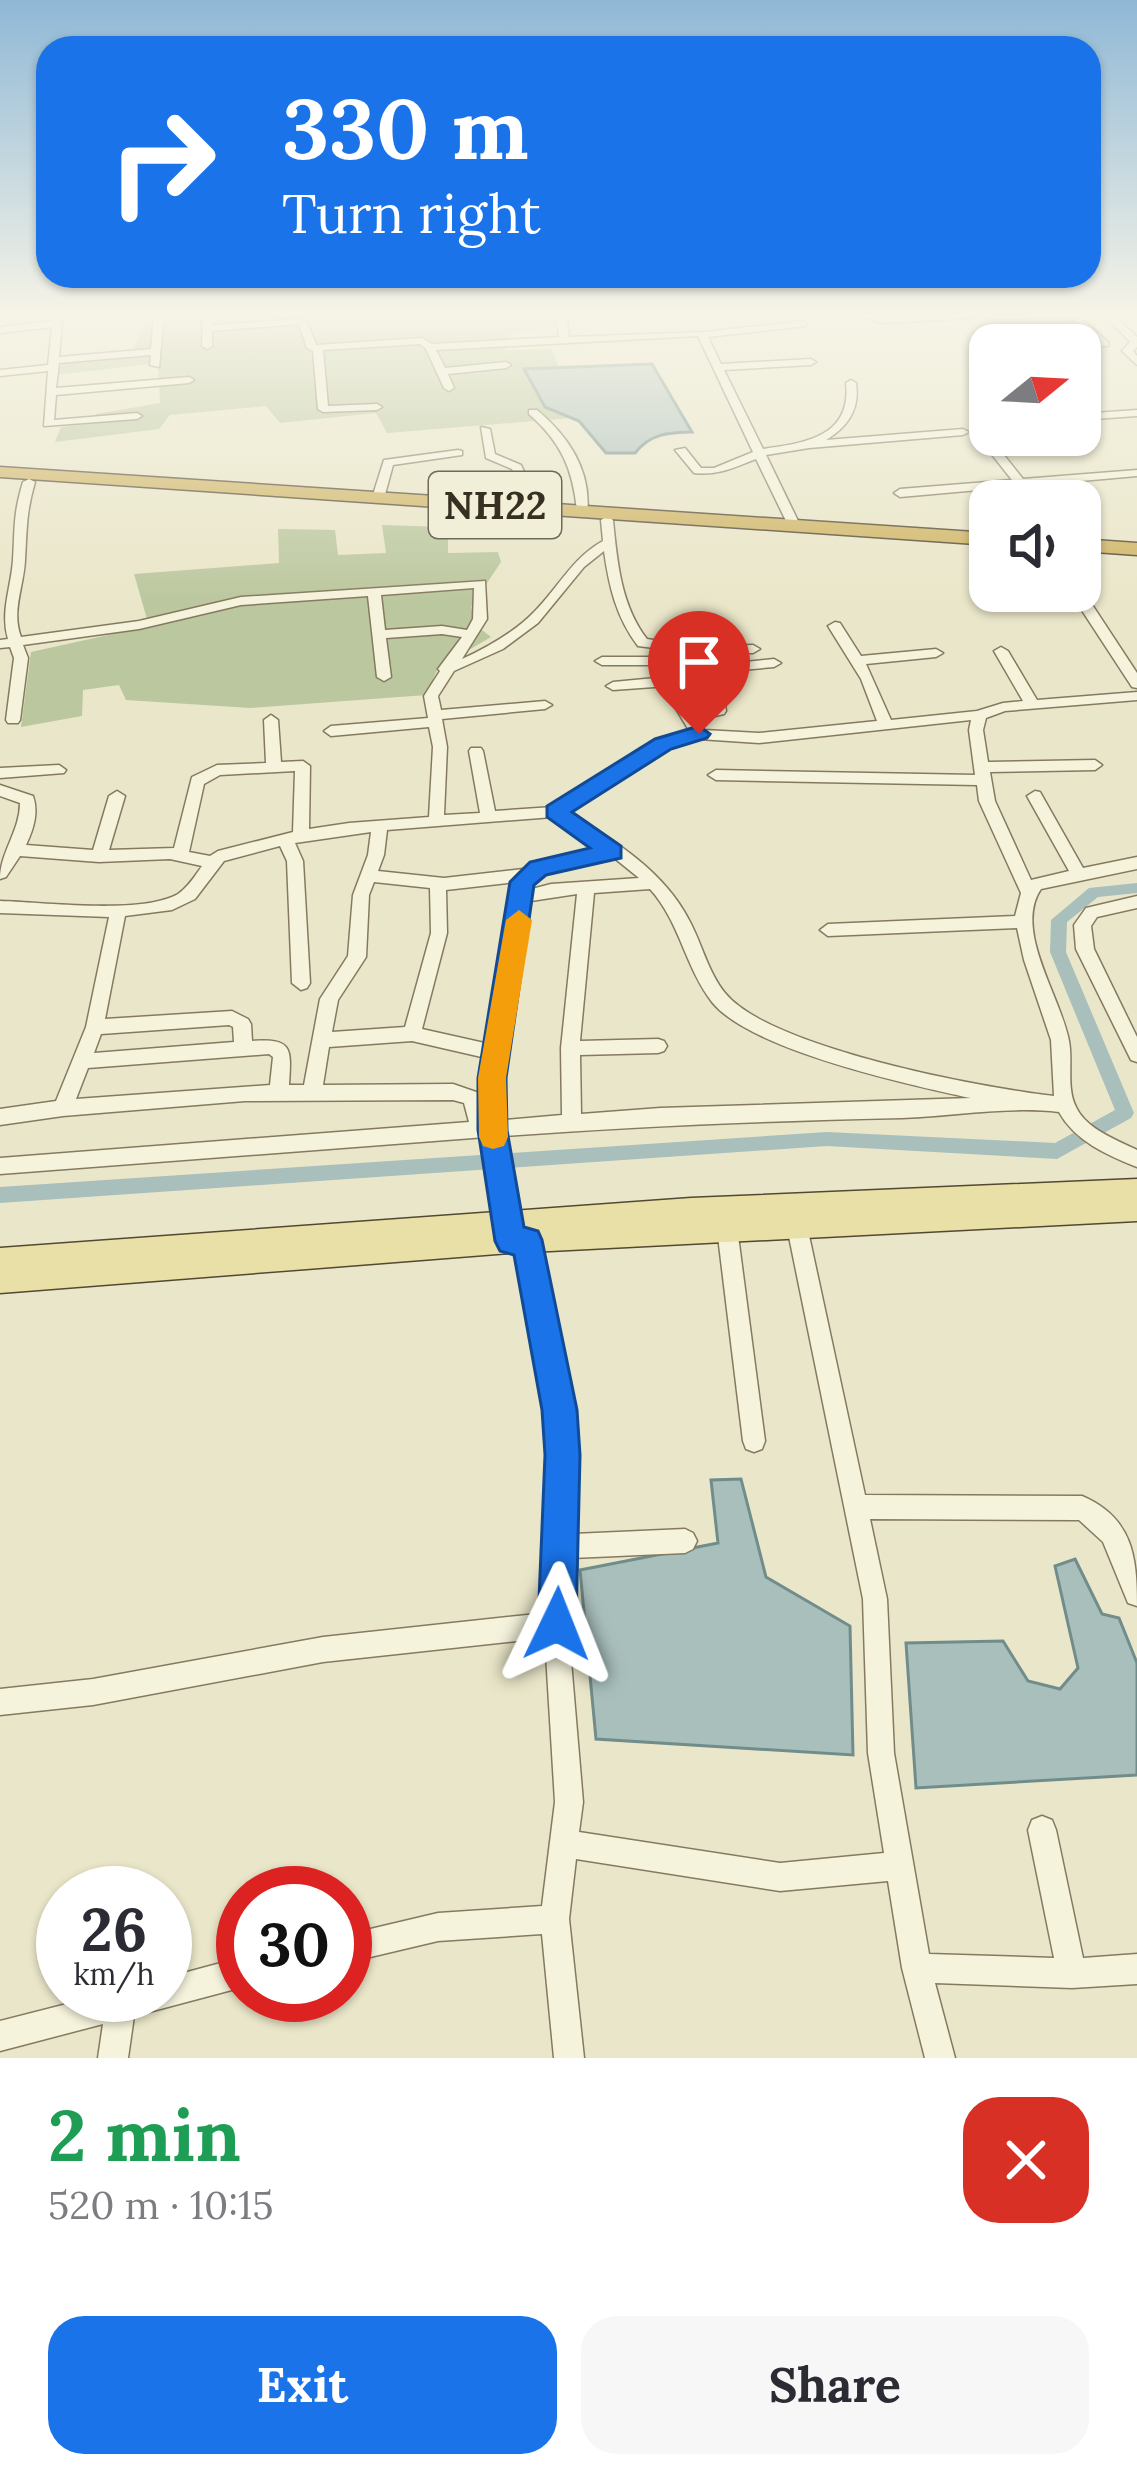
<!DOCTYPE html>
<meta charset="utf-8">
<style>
:root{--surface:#fff;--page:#f7f7f7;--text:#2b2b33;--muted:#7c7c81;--accent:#1a73e8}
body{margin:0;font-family:Lora,serif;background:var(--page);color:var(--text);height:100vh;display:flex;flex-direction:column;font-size:45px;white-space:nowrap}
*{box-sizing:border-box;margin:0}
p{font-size:39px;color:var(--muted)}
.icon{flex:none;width:66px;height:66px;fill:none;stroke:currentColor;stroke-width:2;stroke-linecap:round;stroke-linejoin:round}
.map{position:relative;height:2058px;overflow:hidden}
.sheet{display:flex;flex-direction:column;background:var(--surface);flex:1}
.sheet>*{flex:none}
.guide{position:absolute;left:36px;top:36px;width:1065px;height:252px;border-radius:36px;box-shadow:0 3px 9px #0004;background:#1a73e8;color:#fff;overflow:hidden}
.needle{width:78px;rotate:72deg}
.tools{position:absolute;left:969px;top:324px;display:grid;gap:24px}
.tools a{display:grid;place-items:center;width:132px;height:132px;border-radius:24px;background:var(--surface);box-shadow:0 3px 9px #0004;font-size:60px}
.speed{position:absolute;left:36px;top:1866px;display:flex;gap:24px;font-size:60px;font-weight:700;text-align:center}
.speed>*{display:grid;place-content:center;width:156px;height:156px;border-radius:50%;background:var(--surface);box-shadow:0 3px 9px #0004;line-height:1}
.speed small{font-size:30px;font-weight:400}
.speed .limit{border:18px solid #d22;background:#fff;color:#111}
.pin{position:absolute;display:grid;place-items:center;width:102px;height:102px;color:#fff;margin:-123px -51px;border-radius:50% 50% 50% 0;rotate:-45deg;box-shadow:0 0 12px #0007}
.pin .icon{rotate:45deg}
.me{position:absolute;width:132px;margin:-66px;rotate:2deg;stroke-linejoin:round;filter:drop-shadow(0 0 9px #0008)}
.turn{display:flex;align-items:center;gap:42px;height:252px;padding:0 48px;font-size:54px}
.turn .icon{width:156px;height:156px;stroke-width:2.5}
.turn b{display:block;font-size:84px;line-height:102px}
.round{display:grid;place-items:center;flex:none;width:126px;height:126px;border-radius:36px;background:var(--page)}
.headline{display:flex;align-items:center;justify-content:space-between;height:204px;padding:0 48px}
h1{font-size:72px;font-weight:700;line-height:90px;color:#1e9e55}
.primary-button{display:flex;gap:24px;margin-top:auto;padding:24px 48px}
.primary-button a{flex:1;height:138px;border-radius:36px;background:var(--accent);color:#fff;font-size:48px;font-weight:700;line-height:138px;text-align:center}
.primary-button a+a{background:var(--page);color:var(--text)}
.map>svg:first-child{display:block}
.green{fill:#bbc79e}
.water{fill:#a9bfbc;stroke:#718d8b;stroke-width:3}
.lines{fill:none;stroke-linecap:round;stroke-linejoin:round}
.canal{fill:#a9bfbc;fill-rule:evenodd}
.minor-casing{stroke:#857a60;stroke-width:3}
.major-casing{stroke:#534833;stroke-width:3}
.highway-casing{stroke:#534833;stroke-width:3}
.minor{fill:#f5f3dc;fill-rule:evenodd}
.major{fill:#e8e0a6;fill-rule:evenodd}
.highway{fill:#cfb464;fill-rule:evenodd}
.route{fill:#1a73e8;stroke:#114b97;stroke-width:3}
.slow{fill:#f59e0b}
.labels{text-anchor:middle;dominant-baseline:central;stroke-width:12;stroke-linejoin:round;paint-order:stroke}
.shield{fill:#f2efd8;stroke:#6f6959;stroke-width:3}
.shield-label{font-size:39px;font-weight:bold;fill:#373022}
</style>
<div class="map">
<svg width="1137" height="2058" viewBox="0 0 1137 2058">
<rect width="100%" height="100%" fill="#eae6c9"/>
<g class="green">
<polygon points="161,315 574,315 576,324 511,333 505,350 551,349 559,367 525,369 545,406 571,418 387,433 376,413 280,423 266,406 170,415 159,429 55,442 61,427 95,423 96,414 160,403 158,363 55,375 64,362 132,352 147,317"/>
<polygon points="382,525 448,527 448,553 498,552 501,562 471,607 478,627 491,637 438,668 426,695 250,708 126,700 119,685 83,690 82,716 21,727 31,652 149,626 134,574 279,563 278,529 335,530 338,555 386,553"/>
</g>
<g class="water">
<path d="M652,364l40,68c-24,1 -41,1 -57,21h-29l-27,-32 -34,-14 -21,-38z"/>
<polygon points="741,1479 766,1577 850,1626 853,1755 596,1739 580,1570 718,1543 711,1480"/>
<polygon points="1075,1559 1102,1614 1119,1618 1137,1663 1137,1775 916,1788 906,1643 1003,1641 1028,1681 1060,1689 1078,1668 1055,1566"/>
</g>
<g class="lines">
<polygon class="canal" points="1137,883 1137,893 1098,897 1067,922 1066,952 1134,1113 1131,1118 1057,1159 827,1146 0,1203 0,1187 827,1132 1055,1143 1115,1110 1050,952 1051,920 1089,888"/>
<defs>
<g id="minor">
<polygon points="0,315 21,315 0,320"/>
<polygon points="43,315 54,315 62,323 59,357 151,349 154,315 164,315 159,367 150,365 151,355 59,363 56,388 189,377 194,380 189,383 56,395 54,420 137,413 142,416 137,419 44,426 48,371 0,376 0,370 48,365 52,327 0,333 0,327 49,321"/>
<path d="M203,315h10v10l93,-6 10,26 106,-7 10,6 127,-7 -3,-22h10l3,22 136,-5 97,-11 5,3 -2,2 -97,11 13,27 90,-5 5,3 -5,3 -87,5 39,79c40,-6 89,-11 83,-66l5,-3 5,3c4,26 -8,44 -30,57l137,-11 6,3 -6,3 -154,13 -43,7 34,70 -6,4 -6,-4 -32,-66c-21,8 -38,17 -62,14l-19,-23 10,-2 16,20h13l39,-16 -55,-116 -262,14 9,18 61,-6 5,3 -5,3 -58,6 6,14 -5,3 -5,-3 -18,-39 -6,-5 -97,6 5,56 49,-2 5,3 -5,3 -54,2 -5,-3 -5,-58 -6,-3 -8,-24 -87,7v15l-5,3 -5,-3z"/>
<polygon points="855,315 978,315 973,318 883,323"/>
<polygon points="984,315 1030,315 1025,318 989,318"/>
<polygon points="1068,315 1078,315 1108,342 1108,346 1100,346"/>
<polygon points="1104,315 1114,315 1137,337 1137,347 1133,351 1137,356 1137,365 1122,351 1130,342"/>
<path d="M529,410h8c31,26 55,61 50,104l-10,-3c-4,-42 -16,-69 -48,-97z"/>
<polygon points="1137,410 1137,416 1080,420 1080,414"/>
<polygon points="481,427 490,429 495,454 521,465 541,508 539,511 529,508 512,469 486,458"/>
<polygon points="988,439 992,440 1023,479 1137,470 1137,476 900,497 894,493 900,489 1012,480 982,442"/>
<polygon points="458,450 462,451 462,455 393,465 384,498 378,502 372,498 384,460"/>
<path d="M29,479l6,3c-9,31 -8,46 -10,78 -1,26 -14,51 -4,77l118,-16 102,-24 244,-16 2,38 -25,40c26,-12 53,-27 73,-48 24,-24 37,-53 68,-70l-2,-21 6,-4 6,4c4,41 8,86 34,119l26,4 2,5 78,-3 7,4 -7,4 -77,3 8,43 9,13 18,-4 -3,-42 66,-7 7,4 -7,4 -54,5 6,39 -2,3 -26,6 6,10 55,3 118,-12 -16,-42 -33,-53 7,-4 5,1 21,33 75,-7 7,4 -7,4 -70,7 25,56 86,-9 26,-8 20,-2 -29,-50 7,-4 7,4 29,49 100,-8v8l-132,11 -19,7 -3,12 5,32 107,-2 7,5 -7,5 -105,2 5,29 36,79 38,-9 -42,-75 8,-5 5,1 43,76 54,-11v12l-96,20c-28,41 20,108 28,152 4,21 -3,46 7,66 10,22 41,33 61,43v17c-30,-12 -62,-26 -78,-55 -52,-6 -104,4 -157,6 -133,3 -265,8 -397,18l2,34 13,63 7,-2 7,3 3,6 34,170 3,45 -1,79 112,-5 8,4 4,8 -4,8 -8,4 -113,5 -2,91 13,153 -4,30 201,31 104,-10 -16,-100 -5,-154 -78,-382 3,-6 7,-3 7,3 3,6 60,278 217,1c51,22 55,61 55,110l-9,-3 -25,-61 -24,-22 -209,-1 17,80 7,154 35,201 125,4 -26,-128 4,-10 10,-4 10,4 4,10 27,128 54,-4v30l-65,4 -137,-5 20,75h-30l-23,-90 -14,-87 -108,10 -204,-32 -7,60 15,139h-30l-12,-124 -104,7 -93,22v-28l93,-22 104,-7 13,-104 -10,-164 -222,24 -230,43 -93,10v-26l93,-10 230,-42 223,-24 6,-158 -3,-45 -32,-168 -7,2 -7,-3 -3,-6 -13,-65 -1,-33 -486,37v-16l469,-36 -5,-19 -11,-3 -208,1 -182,15 -63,9v-16l56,-8 30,-74 23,-110 -109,-4v-12c44,1 141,14 178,-7 10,-7 17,-18 24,-28l-32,-7 -71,3 -79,-6 -14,21 -6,2c0,-27 20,-48 20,-76l-20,-7v-11l33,11c6,17 0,34 -7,49l67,5 16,-54 8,-5 8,5 -16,54 65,-2 18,-71 25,-12 49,-2 -2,-43 7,-5 7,5 3,42 22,-1 7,5 -1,63 40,-6 80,-6 4,-70 -4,-20 -98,9 -7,-5 7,-5 97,-8 -4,-22 16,-25 -2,-2 24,-32 -20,-3 -56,4 5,39 -7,4 -7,-4 -9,-81 -127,9 -102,24 -116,16 5,13 -8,62 -2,3h-10l-2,-3 8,-62 -4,-11 -10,1v-8l8,-1c-8,-27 3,-51 5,-79 2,-32 0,-45 10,-78zM604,551c5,35 12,66 34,95l24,3 1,8h-61l-7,4 7,4h62l2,12 -53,5 -7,4 7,4 55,-4 2,13 20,33 -32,9 -105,66 -58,4 -12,-60 -2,-3h-10l-2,3 11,62 -36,2 3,-68 -5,-28 103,-10 7,-4 -7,-4 -104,9 -3,-14 16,-25 49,-22 35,-26 46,-56zM474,588l-1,31 -6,11 -25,-4 -57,4 -4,-35zM971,720l-2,10 6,45 -259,-5 -8,5 8,5 261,5 2,16 42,92 -6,23 -187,8 -8,6 8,6 189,-8 7,32 27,80 3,56c-72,-8 -284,-48 -329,-103 -17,-21 -23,-49 -36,-73 -25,-49 -75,-80 -122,-108l101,-65 31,-8 60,4zM295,771l-2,61 -75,19 -8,5 -21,-4 15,-68 16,-9zM553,817l49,32 -79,20 -79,9 -66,-7 6,-16 3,-25zM371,832l-3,23 -15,40 -5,61 -28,43 -16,86h-15c2,-36 5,-47 -37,-44l-1,-17 -3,-5 -16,-8 -127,8 20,-103 47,-6 23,-11 29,-38 56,-15 7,15 5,122 9,7 6,-2 3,-5 -7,-122 -8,-18zM613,857l26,21 -88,6 -23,6 8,-15zM374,882l56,6 1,45 -26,94 -73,5 6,-32 28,-43 3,-62zM516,882l-2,4 7,6 -6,5 -26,147 -67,-15 25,-96 -1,-43zM650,889c30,33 35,78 62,113 38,48 198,83 259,96l-311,10 -79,6 -1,-59 78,-2 6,-2 3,-5 -3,-5 -6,-2 -78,2 14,-148zM577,894l-16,154 1,67 -58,5 -3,-41 30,-178zM229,1025l4,2 1,15 -140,11 7,-19zM412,1041l74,17 -3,21 1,30 -5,-16 -26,-9 -130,1 6,-38zM269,1054l4,3 -3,28 -194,14 12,-31z"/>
<polygon points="1088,605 1093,606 1137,673 1137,688 1132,687 1081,609"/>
<polygon points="59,765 66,770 64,773 0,778 0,768"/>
<polygon points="1137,896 1137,908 1097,917 1091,926 1094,949 1137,1037 1137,1062 1131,1060 1076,949 1074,925 1086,908"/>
<polygon points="727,1219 734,1222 737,1228 765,1441 762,1449 754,1452 746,1449 743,1441 717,1228 720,1222"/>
<polygon points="243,1957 243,1987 134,2016 128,2058 98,2058 103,2024 0,2051 0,2021 102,1995 165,1995 165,1978"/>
</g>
<polygon id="major" points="1137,1179 1137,1221 511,1253 0,1293 0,1248 691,1198"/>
<g id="highway">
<polygon points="0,467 990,533 990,545 0,477"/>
<polygon points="1080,539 1137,543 1137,555 1080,551"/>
</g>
</defs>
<use href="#minor" class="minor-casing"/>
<use href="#major" class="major-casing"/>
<use href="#highway" class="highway-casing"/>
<use href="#minor" class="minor"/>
<use href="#major" class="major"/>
<use href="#highway" class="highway"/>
</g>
<linearGradient id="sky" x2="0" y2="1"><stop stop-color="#8fb8d6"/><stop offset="0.52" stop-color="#f6f4e7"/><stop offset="1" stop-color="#f6f4e7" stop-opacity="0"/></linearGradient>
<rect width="1137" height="603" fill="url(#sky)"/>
<polygon class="route" points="699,726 710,734 707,738 671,749 572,812 621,846 621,858 546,875 534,885 506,1078 507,1130 524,1227 538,1231 542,1240 577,1410 580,1455 576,1624 570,1638 557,1643 544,1638 538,1624 545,1455 542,1410 514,1255 500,1251 495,1241 478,1130 478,1078 510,882 530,862 590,848 547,817 547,806 655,739"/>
<polygon class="slow" points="519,910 532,920 506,1078 508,1137 504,1146 493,1149 483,1146 479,1137 478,1078 506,920"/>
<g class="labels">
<rect class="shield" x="429" y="472" width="132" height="66" rx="9"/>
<g class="shield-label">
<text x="495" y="505">NH22</text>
</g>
</g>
</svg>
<div class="tools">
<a><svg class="needle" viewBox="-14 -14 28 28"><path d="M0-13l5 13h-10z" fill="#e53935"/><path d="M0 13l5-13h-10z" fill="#7c7c81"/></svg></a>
<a><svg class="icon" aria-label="sound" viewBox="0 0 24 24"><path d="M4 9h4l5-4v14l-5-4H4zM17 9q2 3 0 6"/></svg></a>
</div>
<div class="speed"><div>26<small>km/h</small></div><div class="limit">30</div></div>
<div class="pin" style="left:699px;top:734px;background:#d93025"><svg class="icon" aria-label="arrive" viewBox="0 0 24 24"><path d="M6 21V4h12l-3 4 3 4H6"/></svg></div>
<svg class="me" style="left:557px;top:1624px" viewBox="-20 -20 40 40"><path d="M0-17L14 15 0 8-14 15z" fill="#1a73e8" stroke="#fff" stroke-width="4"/></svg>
<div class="guide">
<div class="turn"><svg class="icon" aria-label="right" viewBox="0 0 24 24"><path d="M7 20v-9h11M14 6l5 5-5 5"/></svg><div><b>330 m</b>Turn right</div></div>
</div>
</div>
<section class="sheet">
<div class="headline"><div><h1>2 min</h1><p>520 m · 10:15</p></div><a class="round" style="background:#d93025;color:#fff"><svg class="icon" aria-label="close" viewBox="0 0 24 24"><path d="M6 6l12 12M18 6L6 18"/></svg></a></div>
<div class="primary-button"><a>Exit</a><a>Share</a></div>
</section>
